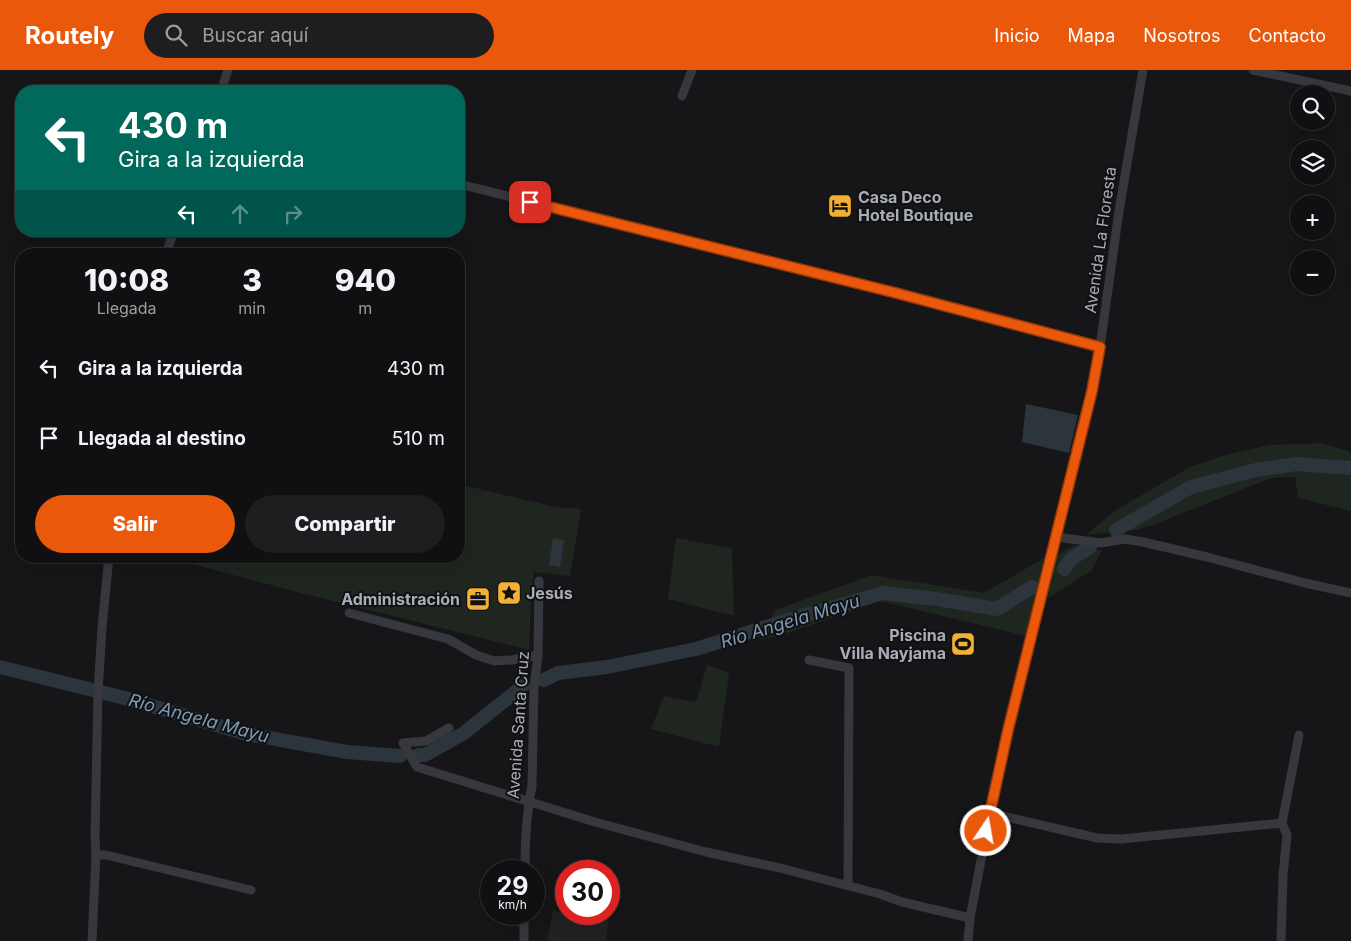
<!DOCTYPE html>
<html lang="es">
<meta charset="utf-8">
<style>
:root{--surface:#101012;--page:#1e1e20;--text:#f1f3f6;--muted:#9c9d9f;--line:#303032;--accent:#ea580c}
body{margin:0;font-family:Inter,sans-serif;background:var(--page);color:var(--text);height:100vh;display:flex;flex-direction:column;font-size:19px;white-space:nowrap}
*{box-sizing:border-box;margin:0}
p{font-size:16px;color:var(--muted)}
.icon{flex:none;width:28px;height:28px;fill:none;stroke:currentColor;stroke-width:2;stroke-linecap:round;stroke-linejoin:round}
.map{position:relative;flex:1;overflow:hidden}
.side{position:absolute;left:15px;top:178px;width:450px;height:315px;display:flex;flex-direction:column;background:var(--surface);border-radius:20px;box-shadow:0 5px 20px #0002,0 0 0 1px var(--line)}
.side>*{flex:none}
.top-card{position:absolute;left:15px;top:15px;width:450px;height:152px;border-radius:20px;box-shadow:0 5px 20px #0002,0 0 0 1px var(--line);background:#00695c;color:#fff;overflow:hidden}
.controls{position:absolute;left:1290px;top:15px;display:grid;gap:10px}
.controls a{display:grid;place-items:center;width:45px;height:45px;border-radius:50%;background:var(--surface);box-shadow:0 5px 20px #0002,0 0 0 1px var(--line);font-size:25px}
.speed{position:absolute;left:480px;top:790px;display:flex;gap:10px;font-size:25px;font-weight:700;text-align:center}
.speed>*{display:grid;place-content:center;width:65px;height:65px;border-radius:50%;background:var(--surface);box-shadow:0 5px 20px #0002,0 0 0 1px var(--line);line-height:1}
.speed small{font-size:12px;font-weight:400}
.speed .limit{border:8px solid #d22;background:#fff;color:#111}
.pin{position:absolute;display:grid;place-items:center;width:42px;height:42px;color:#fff;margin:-21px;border-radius:10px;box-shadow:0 2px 8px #0006}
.me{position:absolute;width:55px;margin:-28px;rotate:12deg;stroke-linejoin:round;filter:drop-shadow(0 0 4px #0008)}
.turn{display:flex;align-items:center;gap:18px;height:105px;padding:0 20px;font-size:22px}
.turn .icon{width:65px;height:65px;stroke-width:2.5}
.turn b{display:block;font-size:35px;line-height:42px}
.lanes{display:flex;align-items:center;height:48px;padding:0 20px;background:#0003;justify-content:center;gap:25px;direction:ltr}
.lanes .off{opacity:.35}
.eta{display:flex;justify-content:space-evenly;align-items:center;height:85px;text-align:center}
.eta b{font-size:30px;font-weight:800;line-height:35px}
.button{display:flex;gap:10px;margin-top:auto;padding:10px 20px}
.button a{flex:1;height:58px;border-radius:30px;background:var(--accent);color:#fff;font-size:20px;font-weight:800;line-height:58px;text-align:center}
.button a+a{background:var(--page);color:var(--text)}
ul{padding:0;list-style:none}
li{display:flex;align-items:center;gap:15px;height:70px;padding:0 20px}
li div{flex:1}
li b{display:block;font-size:19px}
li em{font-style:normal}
header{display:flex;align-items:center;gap:30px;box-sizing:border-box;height:70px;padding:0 25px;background:var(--accent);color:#fff}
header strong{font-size:24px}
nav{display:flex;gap:28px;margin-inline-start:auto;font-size:18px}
.search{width:350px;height:45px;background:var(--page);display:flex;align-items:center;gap:12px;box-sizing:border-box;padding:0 18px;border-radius:28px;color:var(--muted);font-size:19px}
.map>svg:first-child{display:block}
.built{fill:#222225}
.green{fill:#1e261f}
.water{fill:#2c353c}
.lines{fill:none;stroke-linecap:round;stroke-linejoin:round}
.river{stroke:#2c353c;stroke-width:14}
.minor{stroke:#37383d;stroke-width:9}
.route-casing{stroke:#983908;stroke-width:12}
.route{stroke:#ea580c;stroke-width:9}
.labels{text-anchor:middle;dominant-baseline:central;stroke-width:4;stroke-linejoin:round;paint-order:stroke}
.poi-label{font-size:16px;font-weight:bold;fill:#a8adb8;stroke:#111113;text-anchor:start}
.street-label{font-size:16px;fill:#a8adb8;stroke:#111113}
.water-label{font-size:18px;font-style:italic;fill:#7f9bb3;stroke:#111113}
</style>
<header>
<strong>Routely</strong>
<div class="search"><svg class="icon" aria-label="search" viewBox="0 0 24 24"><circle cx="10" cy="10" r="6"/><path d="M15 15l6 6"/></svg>Buscar aquí</div>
<nav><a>Inicio</a><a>Mapa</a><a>Nosotros</a><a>Contacto</a></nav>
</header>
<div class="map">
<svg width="1351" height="871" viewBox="0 0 1351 871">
<rect width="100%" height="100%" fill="#161618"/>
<polygon class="built" points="609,822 611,823 606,871 547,871 553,840 577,847 577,844 609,844"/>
<g class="green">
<polygon points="1322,373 1351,382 1351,441 1298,428 1295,407 1271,408 1150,456 1136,460 1086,465 1116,440 1190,397 1225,385 1270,375"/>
<polygon points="459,414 555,437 581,439 570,506 534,502 531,527 529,580 301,523 162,486 459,486"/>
<polygon points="676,468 732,478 734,546 668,529"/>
<polygon points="1074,475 1102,480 1092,500 1048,528 1056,486"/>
<polygon points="1044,488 1026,566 880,531 785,564 760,570 775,540 872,505 984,523"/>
<polygon points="707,595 729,603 719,677 651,659 664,626 696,632"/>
</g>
<g class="water">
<polygon points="1026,334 1078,345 1069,383 1022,372"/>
<polygon points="553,468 564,470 560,497 549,495"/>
</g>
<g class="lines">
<g class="river">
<polyline points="1116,460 1191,417 1256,400 1296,394 1351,398"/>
<polyline points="1064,499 1071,489 1090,477"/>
<polyline points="0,597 121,627 247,664 347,682 400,686"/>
<polyline points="544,610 558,603 607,597 696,579 785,551 883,523 937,529 997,539 1032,517"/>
<polyline points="418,685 425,685 464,663 523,616"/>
</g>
<g class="minor">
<polyline points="1253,0 1351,21"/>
<polyline points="221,21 228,0"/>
<polyline points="682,26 692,0"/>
<polyline points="459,114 896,223 1100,277"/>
<polyline points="166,184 174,161"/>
<polyline points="1056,467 1101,473 1125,469 1143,472 1207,487 1305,513 1351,523"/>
<polyline points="349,543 448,569 476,585 494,591 512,590 538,585"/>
<polyline points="809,590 849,598 848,816"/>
<polyline points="449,658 426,671 403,673 417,697 595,752 706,782 780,798 880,824 902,832 970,848"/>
<polyline points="990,743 1097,768 1121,769 1282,753"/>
<polyline points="96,785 106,785 251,820"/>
<path d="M525,801c0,-28 1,-57 7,-85l2,-98 4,-33 1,-74"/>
<polyline points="92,871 96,785 95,767 98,621 102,558 109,486"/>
<polyline points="524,871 524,844"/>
<polyline points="968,871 970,848 990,743 1008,661 1092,321 1100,277 1119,141 1143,0"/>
<polyline points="1281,871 1283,805 1287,765 1282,753 1299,665"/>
</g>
</g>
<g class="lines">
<defs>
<polyline id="route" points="530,132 896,223 1100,277 1092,321 1008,660 986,761"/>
</defs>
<use href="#route" class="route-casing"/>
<use href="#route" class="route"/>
</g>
<defs>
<symbol id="hotel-square" viewBox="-11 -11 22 22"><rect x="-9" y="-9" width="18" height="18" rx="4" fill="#f2b134" stroke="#111113"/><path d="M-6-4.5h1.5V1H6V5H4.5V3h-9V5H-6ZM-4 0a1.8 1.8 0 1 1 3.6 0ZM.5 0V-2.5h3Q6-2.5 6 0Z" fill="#111"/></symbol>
<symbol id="sight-square" viewBox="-11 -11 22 22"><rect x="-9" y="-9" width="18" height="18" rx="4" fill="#f2b134" stroke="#111113"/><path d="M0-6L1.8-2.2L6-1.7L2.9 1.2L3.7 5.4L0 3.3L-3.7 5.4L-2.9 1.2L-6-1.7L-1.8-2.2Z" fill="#111"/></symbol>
<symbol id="office-square" viewBox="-11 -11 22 22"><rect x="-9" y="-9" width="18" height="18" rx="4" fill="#f2b134" stroke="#111113"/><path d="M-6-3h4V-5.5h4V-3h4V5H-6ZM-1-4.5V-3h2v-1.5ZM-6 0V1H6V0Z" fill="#111"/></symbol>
<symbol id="stadium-square" viewBox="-11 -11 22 22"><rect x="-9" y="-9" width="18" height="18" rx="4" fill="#f2b134" stroke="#111113"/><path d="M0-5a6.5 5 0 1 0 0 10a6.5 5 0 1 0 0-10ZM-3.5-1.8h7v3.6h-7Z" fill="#111"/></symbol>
</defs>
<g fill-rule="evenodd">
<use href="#hotel-square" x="826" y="122" width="28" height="28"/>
<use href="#sight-square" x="495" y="509" width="28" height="28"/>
<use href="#office-square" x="464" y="515" width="28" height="28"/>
<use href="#stadium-square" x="949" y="560" width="28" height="28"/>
</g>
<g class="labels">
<g class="poi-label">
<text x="858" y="127">Casa Deco<tspan x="858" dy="18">Hotel Boutique</tspan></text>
<text x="526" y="523">Jesús</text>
<text x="460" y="529" text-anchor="end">Administración</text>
<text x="946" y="565" text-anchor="end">Piscina<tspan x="946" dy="18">Villa Nayjama</tspan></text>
</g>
<g class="street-label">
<text transform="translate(1100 170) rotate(-82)">Avenida La Floresta</text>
<text transform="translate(518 655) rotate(-86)">Avenida Santa Cruz</text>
</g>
<g class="water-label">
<text transform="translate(790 551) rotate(-17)">Río Angela Mayu</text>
<text transform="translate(199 648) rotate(15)">Río Angela Mayu</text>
</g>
</g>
</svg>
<div class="controls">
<a><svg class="icon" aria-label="search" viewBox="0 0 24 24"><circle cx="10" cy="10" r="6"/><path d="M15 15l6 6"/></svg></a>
<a><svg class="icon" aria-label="layers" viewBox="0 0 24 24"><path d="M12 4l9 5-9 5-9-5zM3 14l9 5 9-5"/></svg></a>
<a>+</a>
<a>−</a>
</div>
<div class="speed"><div>29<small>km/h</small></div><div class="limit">30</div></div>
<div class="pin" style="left:530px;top:132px;background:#d93025"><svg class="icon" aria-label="arrive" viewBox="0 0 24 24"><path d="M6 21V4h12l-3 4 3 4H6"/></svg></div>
<svg class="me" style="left:986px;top:761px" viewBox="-20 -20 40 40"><circle r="17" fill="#ea580c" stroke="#fff" stroke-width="3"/><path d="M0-11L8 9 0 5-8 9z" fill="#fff"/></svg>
<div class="top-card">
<div class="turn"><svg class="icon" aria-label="left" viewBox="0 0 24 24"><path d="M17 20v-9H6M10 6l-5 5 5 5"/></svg><div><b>430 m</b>Gira a la izquierda</div></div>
<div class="lanes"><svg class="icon" aria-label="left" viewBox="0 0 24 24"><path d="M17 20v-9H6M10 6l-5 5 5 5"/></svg><svg class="icon off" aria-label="ahead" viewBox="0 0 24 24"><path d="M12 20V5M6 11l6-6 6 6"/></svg><svg class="icon off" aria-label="right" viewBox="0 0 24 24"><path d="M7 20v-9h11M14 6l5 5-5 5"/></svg></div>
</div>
<section class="side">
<div class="eta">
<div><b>10:08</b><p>Llegada</p></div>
<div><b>3</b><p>min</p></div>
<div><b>940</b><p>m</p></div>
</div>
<ul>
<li><svg class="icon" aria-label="left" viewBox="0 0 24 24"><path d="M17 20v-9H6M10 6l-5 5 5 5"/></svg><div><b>Gira a la izquierda</b></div><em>430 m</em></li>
<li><svg class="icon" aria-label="arrive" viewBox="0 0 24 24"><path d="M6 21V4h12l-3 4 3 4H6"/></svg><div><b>Llegada al destino</b></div><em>510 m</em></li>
</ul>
<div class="button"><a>Salir</a><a>Compartir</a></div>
</section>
</div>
